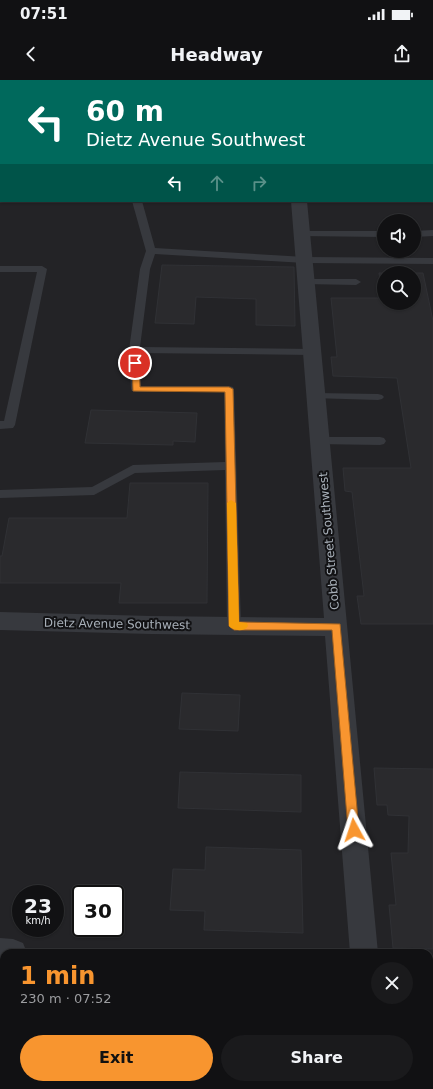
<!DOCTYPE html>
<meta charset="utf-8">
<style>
:root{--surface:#111113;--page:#1a1a1c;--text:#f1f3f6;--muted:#9c9da0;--line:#303133;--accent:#f8952f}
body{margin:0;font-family:"DejaVu Sans",sans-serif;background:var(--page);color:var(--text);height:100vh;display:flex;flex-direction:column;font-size:15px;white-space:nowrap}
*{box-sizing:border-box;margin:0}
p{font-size:13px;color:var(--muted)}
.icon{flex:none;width:22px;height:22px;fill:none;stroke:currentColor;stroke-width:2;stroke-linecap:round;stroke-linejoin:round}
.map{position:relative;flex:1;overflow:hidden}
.side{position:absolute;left:0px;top:869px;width:433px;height:140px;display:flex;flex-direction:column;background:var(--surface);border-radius:12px 12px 0 0;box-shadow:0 1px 3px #0004,0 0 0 1px var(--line)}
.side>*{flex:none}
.top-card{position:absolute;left:0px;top:0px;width:433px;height:122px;box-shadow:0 1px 3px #0004,0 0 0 1px var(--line);background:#00695c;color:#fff;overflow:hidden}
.tools{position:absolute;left:377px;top:134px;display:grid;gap:8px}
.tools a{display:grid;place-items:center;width:44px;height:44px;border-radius:50%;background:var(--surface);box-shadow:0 1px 3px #0004,0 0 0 1px var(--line);font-size:20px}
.speed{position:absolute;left:12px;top:805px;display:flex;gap:8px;font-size:20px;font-weight:700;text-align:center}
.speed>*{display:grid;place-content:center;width:52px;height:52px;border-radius:50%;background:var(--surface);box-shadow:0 1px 3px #0004,0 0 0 1px var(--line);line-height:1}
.speed small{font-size:10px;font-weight:400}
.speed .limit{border:2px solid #111;border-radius:6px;background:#fff;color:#111}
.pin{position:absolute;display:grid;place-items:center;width:34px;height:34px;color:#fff;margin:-17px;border:2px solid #fff;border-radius:50%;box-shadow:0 1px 4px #0007}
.me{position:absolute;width:44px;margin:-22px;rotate:355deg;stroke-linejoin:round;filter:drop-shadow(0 0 3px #0008)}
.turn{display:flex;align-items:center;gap:14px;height:84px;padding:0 20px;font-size:18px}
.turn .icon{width:52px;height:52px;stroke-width:2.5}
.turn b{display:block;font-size:28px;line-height:34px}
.lanes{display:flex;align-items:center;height:38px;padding:0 20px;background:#0003;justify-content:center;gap:20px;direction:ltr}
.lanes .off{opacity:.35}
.round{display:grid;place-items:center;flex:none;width:42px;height:42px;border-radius:21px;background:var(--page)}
.summary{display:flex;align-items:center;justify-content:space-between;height:68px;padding:0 20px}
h1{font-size:24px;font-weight:800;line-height:30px;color:var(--accent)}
.action{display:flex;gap:8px;margin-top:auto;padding:8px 20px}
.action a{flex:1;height:46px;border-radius:24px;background:var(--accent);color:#111;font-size:16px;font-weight:800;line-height:46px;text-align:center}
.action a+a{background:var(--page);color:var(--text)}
.status{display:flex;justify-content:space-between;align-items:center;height:28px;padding:0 20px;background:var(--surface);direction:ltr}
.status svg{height:11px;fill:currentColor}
header{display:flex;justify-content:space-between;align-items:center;height:52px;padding:0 20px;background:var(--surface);font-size:18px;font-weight:800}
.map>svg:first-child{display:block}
.built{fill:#232326;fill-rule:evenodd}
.building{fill:#2a2a2d;stroke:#303135;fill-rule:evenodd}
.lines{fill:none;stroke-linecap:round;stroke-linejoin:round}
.lane{fill:#37393e;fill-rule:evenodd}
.street{fill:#37393e;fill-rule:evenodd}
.route{fill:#f8952f;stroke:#a1611f}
.slow{fill:#f59e0b}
.labels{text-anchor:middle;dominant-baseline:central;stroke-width:4;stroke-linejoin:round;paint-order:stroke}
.street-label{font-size:12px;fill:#a8b0b9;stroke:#121214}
</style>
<div class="status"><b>07:51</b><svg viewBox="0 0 49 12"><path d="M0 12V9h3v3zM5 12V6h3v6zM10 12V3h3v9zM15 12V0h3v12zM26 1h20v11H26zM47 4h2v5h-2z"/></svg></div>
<header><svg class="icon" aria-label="back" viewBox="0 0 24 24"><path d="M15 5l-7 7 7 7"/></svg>Headway<svg class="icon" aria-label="share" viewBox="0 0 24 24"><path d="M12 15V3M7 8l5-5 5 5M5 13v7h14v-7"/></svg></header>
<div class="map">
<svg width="433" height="1009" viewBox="0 0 433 1009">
<rect width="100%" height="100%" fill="#171719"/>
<path class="built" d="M0,0h433v1009h-433zM1,1h431v120h-431zM384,141h30v30h-30zM384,193h30v30h-30zM21,814h34v34h-34zM81,814h34v34h-34zM4,873h425v132h-425z"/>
<g class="building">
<polygon points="162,185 294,187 295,246 256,245 256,219 196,217 194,244 155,243"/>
<path d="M379,193h44l10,48v303h-72l-4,-28h7l-12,-104 -7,-1 -2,-23h68l-14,-90 -64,-2 -2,-19h6l-6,-59h52zM384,193h30v30h-30z"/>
<polygon points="91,330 197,333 195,362 173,361 173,365 85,363"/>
<polygon points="130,403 208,403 207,523 119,523 121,503 0,503 0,476 2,476 9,438 127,438"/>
<polygon points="182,613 240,615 238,651 179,649"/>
<polygon points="374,688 433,689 433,869 393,868 389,825 396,825 391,773 408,773 409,736 388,735 387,725 377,725"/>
<polygon points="180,692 301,695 301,732 178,728"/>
<polygon points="206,767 301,770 303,853 204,850 205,831 170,830 173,789 205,790"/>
</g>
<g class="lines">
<g class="lane">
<polygon points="132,121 142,121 155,168 305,177 433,178 433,184 305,183 155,174 150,189 140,267 312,269 317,272 312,275 139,273 141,306 229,306 233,307 234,309 241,546 239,550 234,551 229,550 227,546 225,390 135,393 94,415 0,418 0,410 92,407 133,385 225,382 224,312 136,312 132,311 131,309 129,270 140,189 146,171"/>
<polygon points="433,150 433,156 414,157 414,151"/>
<polygon points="302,151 384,151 384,157 299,156 297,154 299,152"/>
<polygon points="0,186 42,186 47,189 15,345 13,348 0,349 0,341 4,341 37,192 0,192"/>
<polygon points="307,199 356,199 361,202 356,205 304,204 302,202 304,200"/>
<polygon points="316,313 378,314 382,315 384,317 382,319 378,320 312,318 310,316 312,314"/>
<polygon points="320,357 380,357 384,358 386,361 384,364 380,365 316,364 314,361 316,358"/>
</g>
<g class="street">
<polygon points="39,0 53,0 38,1"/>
<rect x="432" y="64" width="1" height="10"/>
<rect x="0" y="95" width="1" height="8"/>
<polygon points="291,121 307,121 378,873 350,873 325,556 151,554 0,550 0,532 151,536 324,538"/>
<polygon points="0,858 13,859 23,863 27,873 4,873 4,886 0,886"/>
<rect x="361" y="1005" width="30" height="4"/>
</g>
</g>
<polygon class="route" points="132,281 135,281 139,283 140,307 229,307 233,309 239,542 340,544 359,750 357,753 354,755 350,753 348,750 332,550 234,550 229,546 225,312 133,311"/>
<path class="slow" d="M231,420l5,3 3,119 8,1 1,3c-3,6 -15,5 -19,0l-2,-123z"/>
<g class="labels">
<g class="street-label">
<text transform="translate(329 461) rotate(-95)">Cobb Street Southwest</text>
<text transform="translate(117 544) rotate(1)">Dietz Avenue Southwest</text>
</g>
</g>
</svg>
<div class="tools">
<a><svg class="icon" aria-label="sound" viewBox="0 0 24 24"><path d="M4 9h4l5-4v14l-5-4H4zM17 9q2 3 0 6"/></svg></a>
<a><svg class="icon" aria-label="search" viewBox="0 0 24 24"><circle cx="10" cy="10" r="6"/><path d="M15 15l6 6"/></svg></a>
</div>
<div class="speed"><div>23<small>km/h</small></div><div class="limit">30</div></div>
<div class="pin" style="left:135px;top:283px;background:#d93025"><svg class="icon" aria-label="arrive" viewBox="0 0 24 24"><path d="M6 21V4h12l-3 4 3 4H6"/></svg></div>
<svg class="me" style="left:354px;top:750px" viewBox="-20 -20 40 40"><path d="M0-17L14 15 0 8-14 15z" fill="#f8952f" stroke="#fff" stroke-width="4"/></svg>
<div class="top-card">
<div class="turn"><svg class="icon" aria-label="left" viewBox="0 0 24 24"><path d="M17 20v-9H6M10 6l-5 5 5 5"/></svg><div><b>60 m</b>Dietz Avenue Southwest</div></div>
<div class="lanes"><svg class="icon" aria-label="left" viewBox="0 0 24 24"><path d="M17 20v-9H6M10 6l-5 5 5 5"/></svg><svg class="icon off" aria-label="ahead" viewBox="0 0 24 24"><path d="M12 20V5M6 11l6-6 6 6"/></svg><svg class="icon off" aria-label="right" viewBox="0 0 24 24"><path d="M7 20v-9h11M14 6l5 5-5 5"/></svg></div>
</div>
<section class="side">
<div class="summary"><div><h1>1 min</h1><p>230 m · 07:52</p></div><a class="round"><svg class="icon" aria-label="close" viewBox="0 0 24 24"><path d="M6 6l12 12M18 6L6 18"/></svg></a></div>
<div class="action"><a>Exit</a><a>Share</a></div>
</section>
</div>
